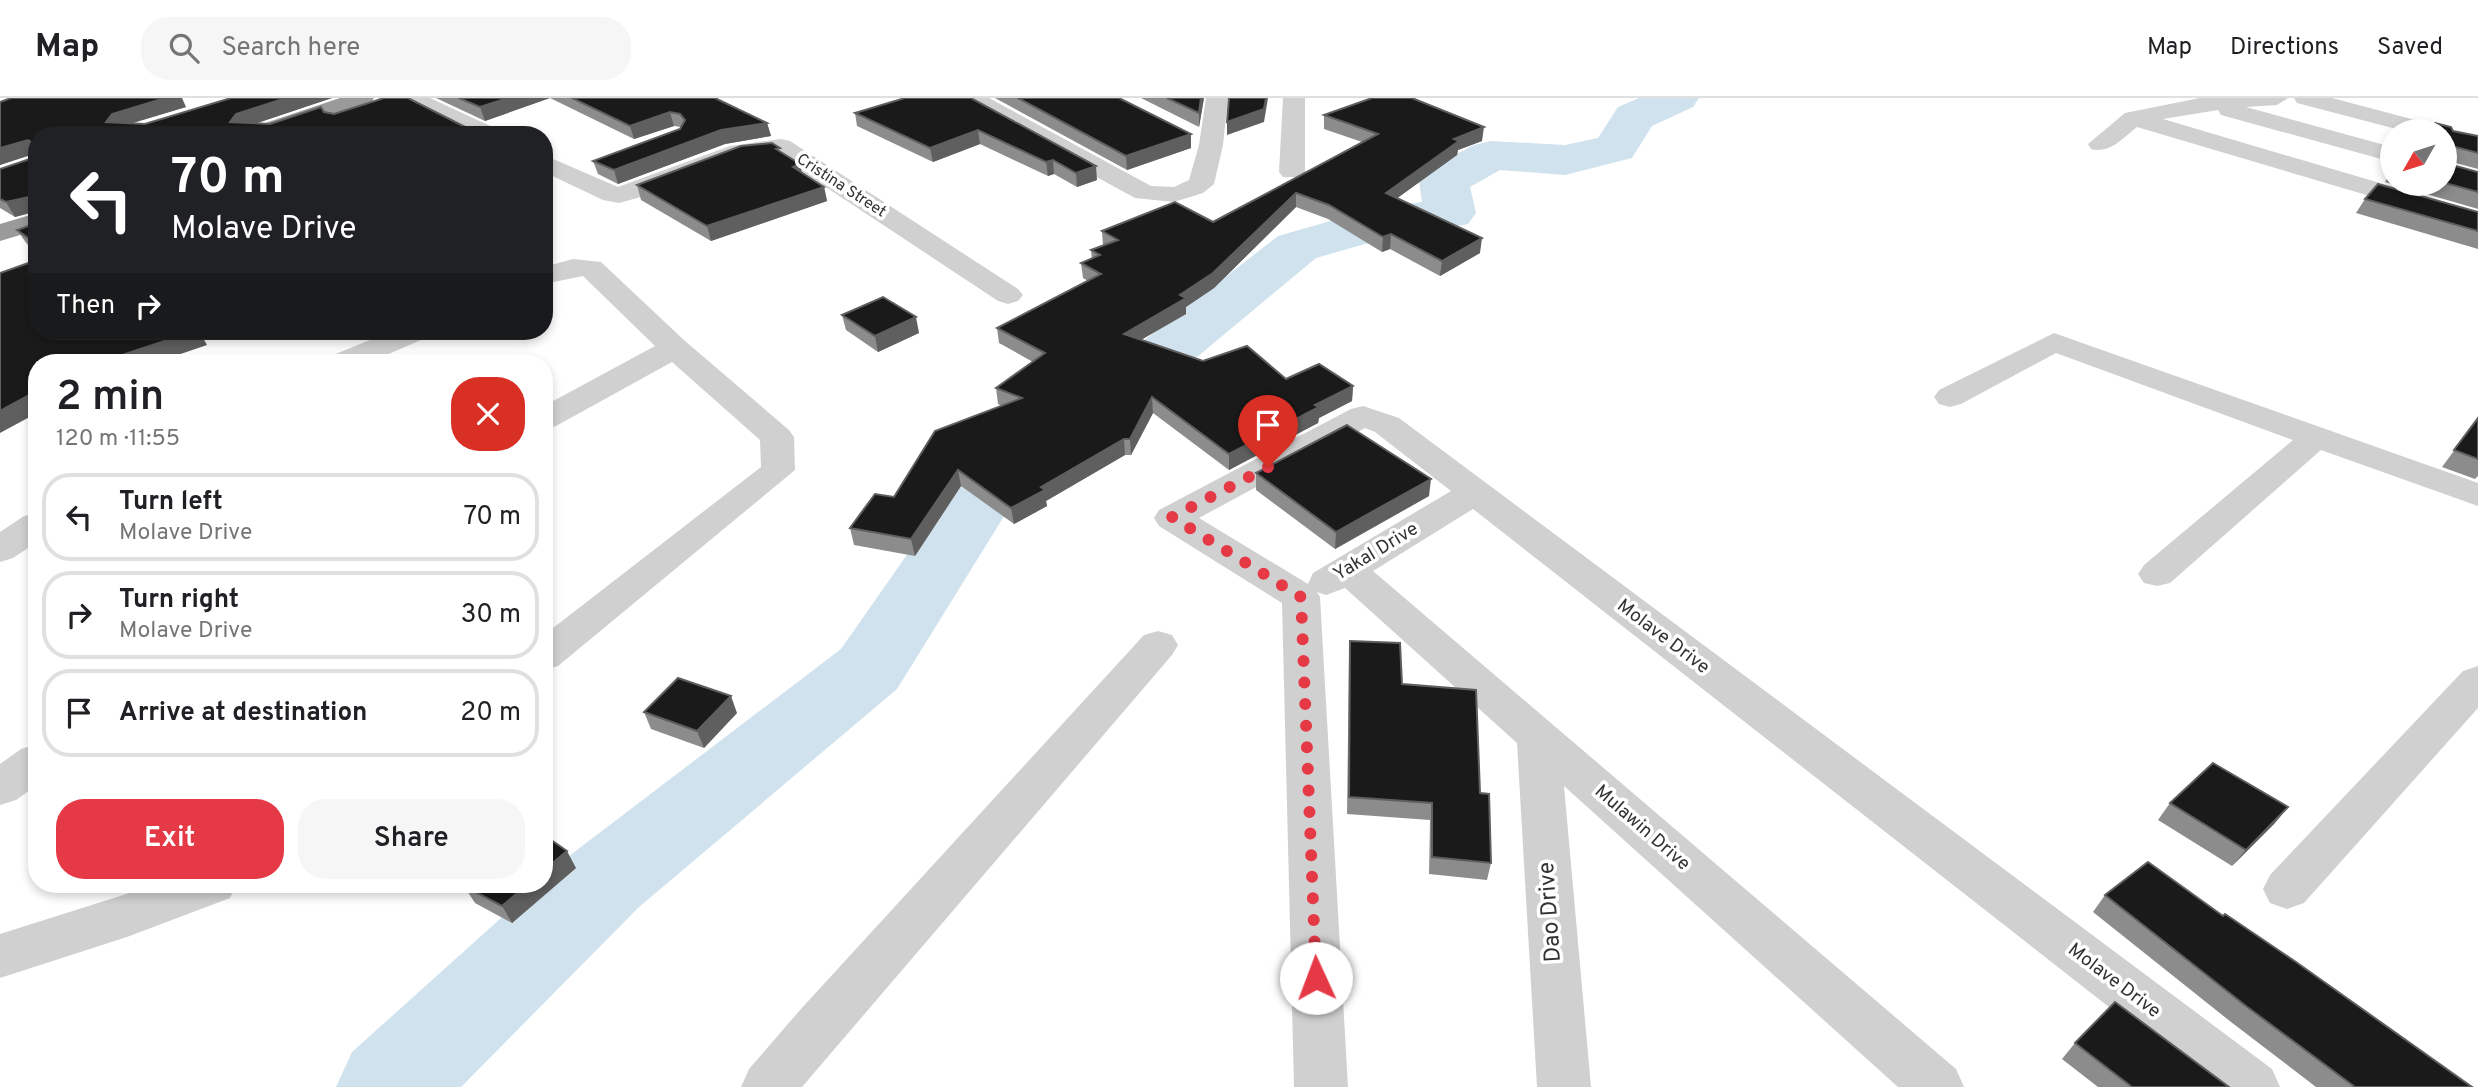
<!DOCTYPE html>
<meta charset="utf-8">
<style>
:root{--surface:#fff;--page:#f6f6f6;--text:#202124;--muted:#757577;--line:#e0e0e0;--accent:#e63946}
body{margin:0;font-family:Overpass,sans-serif;background:var(--page);color:var(--text);height:100vh;display:flex;flex-direction:column;font-size:26px;white-space:nowrap}
*{box-sizing:border-box;margin:0}
p{font-size:23px;color:var(--muted)}
.icon{flex:none;width:38px;height:38px;fill:none;stroke:currentColor;stroke-width:2;stroke-linecap:round;stroke-linejoin:round}
.map{position:relative;flex:1;overflow:hidden}
.details{position:absolute;left:28px;top:256px;width:525px;height:539px;display:flex;flex-direction:column;background:var(--surface);border-radius:28px;box-shadow:0 4px 10px #0003}
.details>*{flex:none}
.guide{position:absolute;left:28px;top:28px;width:525px;height:214px;border-radius:28px;box-shadow:0 4px 10px #0003;background:#202124;color:#fff;overflow:hidden}
.needle{width:46px;rotate:231deg}
.fabs{position:absolute;left:2380px;top:21px;display:grid;gap:14px}
.fabs a{display:grid;place-items:center;width:77px;height:77px;border-radius:50%;background:var(--surface);box-shadow:0 4px 10px #0003;font-size:35px}
.pin{position:absolute;display:grid;place-items:center;width:60px;height:60px;color:#fff;margin:-72px -30px;border-radius:50% 50% 50% 0;rotate:-45deg;box-shadow:0 0 7px #0007}
.pin .icon{rotate:45deg}
.me{position:absolute;width:77px;margin:-38px;rotate:358deg;stroke-linejoin:round;filter:drop-shadow(0 0 5px #0008)}
.turn{display:flex;align-items:center;gap:24px;height:147px;padding:0 28px;font-size:32px}
.turn .icon{width:91px;height:91px;stroke-width:2.5}
.turn b{display:block;font-size:49px;line-height:60px}
.then{display:flex;align-items:center;height:66px;padding:0 28px;background:#0003;gap:14px;font-size:26px}
.round{display:grid;place-items:center;flex:none;width:74px;height:74px;border-radius:28px;background:var(--page)}
.summary{display:flex;align-items:center;justify-content:space-between;height:119px;padding:0 28px}
h1{font-size:42px;font-weight:600;line-height:52px}
.action{display:flex;gap:14px;margin-top:auto;padding:14px 28px}
.action a{flex:1;height:80px;border-radius:28px;background:var(--accent);color:#fff;font-size:28px;font-weight:600;line-height:80px;text-align:center}
.action a+a{background:var(--page);color:var(--text)}
ul{padding:0;list-style:none}
li{display:flex;align-items:center;gap:21px;height:88px;margin:0 14px 10px;padding:0 14px;border:4px solid var(--line);border-radius:28px}
li div{flex:1}
li b{display:block;font-size:26px}
li em{font-style:normal}
header{display:flex;align-items:center;gap:42px;box-sizing:border-box;height:98px;padding:0 35px;background:var(--surface);border-bottom:2px solid var(--line)}
header strong{font-size:33px}
nav{display:flex;gap:38px;margin-inline-start:auto;font-size:24px}
.search{width:490px;height:63px;background:var(--page);display:flex;align-items:center;gap:18px;box-sizing:border-box;padding:0 24px;border-radius:28px;color:var(--muted);font-size:26px}
.map>svg:first-child{display:block}
.lines{fill:none;stroke-linecap:round;stroke-linejoin:round}
.river{fill:#cfe2ee;fill-rule:evenodd}
.minor{fill:#d0d0d0;fill-rule:evenodd}
.highway{fill:#9a9a9a;fill-rule:evenodd}
.wall{fill:#8c8c8c}
.shaded-wall{fill:#5f5f5f}
.building{fill:#1a1a1a;stroke:#5f5f5f;stroke-width:2}
.route{stroke:#e63946;stroke-width:12;stroke-dasharray:0 21.6}
.labels{text-anchor:middle;dominant-baseline:central;stroke-width:7;stroke-linejoin:round;paint-order:stroke}
.far-street-label{font-size:16px;fill:#333;stroke:#fff}
.street-label{font-size:19px;fill:#333;stroke:#fff}
.near-street-label{font-size:23px;fill:#333;stroke:#fff}
</style>
<header>
<strong>Map</strong>
<div class="search"><svg class="icon" aria-label="search" viewBox="0 0 24 24"><circle cx="10" cy="10" r="6"/><path d="M15 15l6 6"/></svg>Search here</div>
<nav><a>Map</a><a>Directions</a><a>Saved</a></nav>
</header>
<div class="map">
<svg width="2478" height="989" viewBox="0 0 2478 989">
<rect width="100%" height="100%" fill="#fff"/>
<g class="lines">
<polygon class="river" points="1639,0 1699,0 1693,9 1652,28 1632,60 1565,77 1500,72 1470,89 1476,115 1468,126 1379,142 1316,160 1155,294 1011,407 897,591 639,809 461,989 336,989 352,954 539,786 544,786 544,781 573,755 841,551 962,378 1111,268 1278,138 1373,111 1422,104 1419,83 1426,72 1474,47 1491,43 1565,47 1598,40 1618,9"/>
<g class="minor">
<polygon points="400,0 430,0 499,32 503,37 471,37 403,5"/>
<polygon points="967,0 989,0 1151,88 1174,89 1189,82 1199,47 1206,0 1228,0 1223,47 1214,86 1203,95 1174,104 1135,100 974,12"/>
<polygon points="1283,0 1305,0 1305,74 1301,79 1283,79 1279,74"/>
<path d="M2200,0h88l-11,7 -31,2 146,40v15l-171,-47 -3,-5 -55,9 315,93v16l-341,-101c-14,11 -27,27 -46,22l-3,-5 37,-31z"/>
<polygon points="2294,0 2332,0 2438,28 2442,33 2404,33 2297,5"/>
<polygon points="781,41 790,43 1018,191 1023,197 1018,203 1008,206 998,203 776,56 744,59 648,97 619,105 603,102 544,74 544,57 618,89 730,48"/>
<polygon points="573,161 601,164 685,243 789,332 794,339 795,372 558,568 544,572 544,537 761,369 760,342 672,264 556,328 544,331 544,308 655,248 583,178 544,186 544,169"/>
<polygon points="392,233 432,233 428,239 370,264 328,264 333,257"/>
<polygon points="2054,235 2478,385 2478,408 2321,352 2170,485 2157,488 2144,485 2138,476 2144,467 2293,342 2056,255 1961,306 1950,309 1939,306 1934,299 1939,292"/>
<path d="M1363,308l36,12 873,651 8,18h-69l-738,-578 -100,62 583,498 8,18h-66l-334,-301 27,301h-54l-20,-344 -172,-155 -19,7 -9,-3 3,5 28,490h-54l-12,-484 -123,-77 -5,-8 5,-8 192,-101zM1365,330l10,4 76,59 -138,82 -5,11 -109,-66z"/>
<polygon points="37,415 37,444 13,460 0,464 0,434 24,418"/>
<polygon points="1158,533 1172,537 1178,547 1172,557 802,989 741,989 749,971 800,912 1144,537"/>
<polygon points="2478,568 2478,610 2304,805 2287,811 2270,805 2263,791 2270,777 2463,573"/>
<polygon points="37,646 37,687 16,702 0,707 0,666 21,651"/>
<polygon points="158,786 237,786 230,800 127,839 0,880 0,836"/>
</g>
<g class="highway">
<polygon points="340,0 374,0 371,5 276,37 240,37 244,32"/>
<polygon points="37,115 37,132 0,143 0,126"/>
</g>
</g>
<g class="wall">
<polygon points="231,0 332,0 256,25 270,26 324,14 481,37 37,37 37,154 27,146 17,132 34,126 30,119 30,115 15,119 0,110 0,71 30,61 31,57 0,67 0,4 186,9 133,25 145,26"/>
<polygon points="436,0 715,0 767,25 771,38 725,46 618,86 598,76 593,63 680,31 681,29 674,28 634,41 550,0 485,23"/>
<polygon points="995,0 1119,0 1191,36 1191,50 1127,72"/>
<polygon points="1141,0 1204,0 1199,29"/>
<polygon points="971,1 1097,82 1077,89 1054,76 1048,78 980,46 933,64 857,28 855,15"/>
<polygon points="1324,17 1482,43 1458,52 1457,57 1397,100 1480,155 1440,178 1390,151 1382,154 1328,121 1296,109 1214,190 1186,209 1186,216 1141,242 1203,263 1286,281 1353,288 1352,303 1319,320 1318,325 1229,372 1153,315 1131,357 1125,357 1046,403 1047,408 1014,426 961,388 915,458 854,447 850,430 894,399 1002,308 998,306 996,290 1033,264 999,245 997,230 1088,183 1083,180 1081,165 1092,161 1091,152 1103,148 1102,133 1213,124 1362,44 1324,31"/>
<polygon points="2445,33 2453,33 2478,38 2478,71 2452,64 2452,67 2478,74 2478,111 2385,84 2392,72 2392,86 2445,86"/>
<polygon points="781,55 802,74 824,89 827,103 711,143 641,102 637,87"/>
<polygon points="2365,101 2478,114 2478,151 2356,115"/>
<polygon points="842,217 919,235 878,254 846,232"/>
<polygon points="2478,320 2478,378 2475,381 2442,369"/>
<polygon points="1256,375 1429,398 1335,451 1256,392"/>
<polygon points="1350,543 1402,586 1480,695 1491,765 1487,782 1429,776 1430,722 1347,716 1349,560"/>
<polygon points="644,614 737,615 704,650 651,631"/>
<polygon points="2170,705 2288,709 2274,726 2232,768 2158,722"/>
<polygon points="576,770 512,825 475,805 464,788"/>
<polygon points="2105,797 2223,818 2472,989 2316,989 2231,924 2093,814"/>
<polygon points="2075,945 2229,989 2098,989 2062,961"/>
</g>
<g class="shaded-wall">
<polygon points="165,0 182,0 186,9 119,29 106,24 112,16"/>
<polygon points="286,0 332,0 243,30 230,24 236,16"/>
<polygon points="508,0 550,0 485,23 480,9"/>
<polygon points="1201,0 1204,0 1199,29 1199,15"/>
<polygon points="1266,0 1268,0 1264,24 1227,37 1227,24"/>
<polygon points="670,14 674,28 634,41 630,28"/>
<polygon points="767,25 771,38 725,46 618,86 614,72 721,32"/>
<polygon points="1484,29 1482,43 1458,52 1457,57 1385,109 1386,95 1454,41"/>
<polygon points="978,32 980,46 933,64 930,50"/>
<polygon points="1191,36 1191,50 1127,72 1126,58"/>
<polygon points="28,42 36,55 0,67 0,50"/>
<polygon points="1053,62 1054,76 1048,78 1046,64"/>
<polygon points="800,66 803,81 793,69"/>
<polygon points="1096,68 1097,82 1077,89 1076,75"/>
<polygon points="824,89 827,103 711,143 707,128"/>
<polygon points="1296,95 1296,109 1214,190 1186,209 1186,216 1125,251 1124,236 1180,197"/>
<polygon points="29,99 37,113 15,119 6,104"/>
<polygon points="1391,136 1390,151 1382,154 1383,139"/>
<polygon points="1482,140 1480,155 1440,178 1442,163"/>
<polygon points="916,219 919,235 878,254 875,238"/>
<polygon points="195,233 199,233 207,247 157,264 101,264"/>
<polygon points="377,233 388,233 378,236"/>
<polygon points="1353,288 1352,303 1319,320 1318,325 1229,372 1229,356 1315,307"/>
<polygon points="37,293 37,315 0,335 0,313"/>
<polygon points="1152,299 1153,315 1131,357 1130,341"/>
<polygon points="1124,341 1125,357 1046,403 1047,408 1014,426 1011,410 1041,389"/>
<polygon points="958,372 961,388 915,458 911,441"/>
<polygon points="1431,381 1429,398 1335,451 1336,434"/>
<polygon points="731,598 737,615 704,650 697,633"/>
<polygon points="2288,709 2274,726 2232,768 2246,752"/>
<polygon points="567,753 576,770 512,825 502,808 528,786 544,786 544,772"/>
</g>
<g class="building">
<polygon points="11,0 165,0 112,16 106,24 145,26 231,0 286,0 236,16 230,24 270,26 321,9 324,14 334,16 384,0 408,0 481,37 37,37 37,123 30,119 29,99 6,104 0,101 0,71 30,61 31,44 28,42 0,50 0,4"/>
<polygon points="459,0 508,0 480,9"/>
<polygon points="572,0 715,0 767,25 721,32 614,72 593,63 680,31 685,22 680,16 670,14 630,28"/>
<polygon points="905,0 971,0 1096,68 1076,75 1053,62 1046,64 978,32 930,50 855,15"/>
<polygon points="1018,0 1119,0 1191,36 1126,58"/>
<polygon points="1167,0 1201,0 1199,15"/>
<polygon points="1229,0 1266,0 1264,11 1227,24"/>
<polygon points="1372,0 1412,0 1484,29 1454,41 1459,43 1386,95 1482,140 1442,163 1391,136 1383,139 1329,107 1296,95 1213,175 1180,197 1186,200 1124,236 1203,263 1247,248 1286,281 1319,266 1353,288 1315,307 1319,309 1229,356 1152,299 1130,341 1124,341 1041,389 1045,392 1011,410 958,372 911,441 850,430 875,396 894,399 935,333 1022,300 996,290 1045,255 997,230 1101,176 1081,165 1100,157 1091,152 1118,142 1102,133 1175,104 1213,124 1378,36 1324,17"/>
<polygon points="2435,25 2451,29 2453,33 2478,38 2478,55 2452,48 2452,67 2478,74 2478,94 2445,85 2445,33 2427,33"/>
<polygon points="772,45 780,50 776,51 800,66 793,69 824,89 707,128 637,87 741,48"/>
<polygon points="2378,86 2478,114 2478,133 2365,101"/>
<polygon points="37,125 37,146 17,132"/>
<polygon points="37,162 37,233 195,233 101,264 37,264 37,293 0,313 0,175"/>
<polygon points="883,199 916,219 875,238 842,217"/>
<polygon points="2478,320 2478,361 2454,352"/>
<polygon points="1347,327 1431,381 1336,434 1256,375"/>
<polygon points="1350,543 1400,545 1402,586 1476,592 1480,695 1489,696 1491,765 1432,759 1432,705 1349,699"/>
<polygon points="678,580 731,598 697,633 644,614"/>
<polygon points="2213,665 2288,709 2246,752 2170,705"/>
<polygon points="544,737 567,753 544,772"/>
<polygon points="2148,764 2223,818 2225,816 2296,864 2472,989 2355,989 2246,908 2105,797"/>
<polygon points="467,786 528,786 502,808 464,788"/>
<polygon points="2115,904 2229,989 2132,989 2075,945"/>
</g>
<g class="lines">
<polyline class="route" points="1268,369 1172,419 1301,499 1316,880"/>
</g>
<g class="labels">
<g class="far-street-label">
<text transform="translate(841 88) rotate(33)">Cristina Street</text>
</g>
<g class="street-label">
<text transform="translate(1376 454) rotate(-31)">Yakal Drive</text>
<text transform="translate(1663 539) rotate(37)">Molave Drive</text>
<text transform="translate(1642 730) rotate(41)">Mulawin Drive</text>
<text transform="translate(2114 883) rotate(37)">Molave Drive</text>
</g>
<g class="near-street-label">
<text transform="translate(1551 814) rotate(-94)">Dao Drive</text>
</g>
</g>
</svg>
<div class="fabs">
<a><svg class="needle" viewBox="-14 -14 28 28"><path d="M0-13l5 13h-10z" fill="#e53935"/><path d="M0 13l5-13h-10z" fill="#757577"/></svg></a>
</div>
<div class="pin" style="left:1268px;top:369px;background:#d93025"><svg class="icon" aria-label="arrive" viewBox="0 0 24 24"><path d="M6 21V4h12l-3 4 3 4H6"/></svg></div>
<svg class="me" style="left:1316px;top:880px" viewBox="-20 -20 40 40"><circle r="19" fill="#fff"/><path d="M0-13L10 11 0 6-10 11z" fill="#e63946"/></svg>
<div class="guide">
<div class="turn"><svg class="icon" aria-label="left" viewBox="0 0 24 24"><path d="M17 20v-9H6M10 6l-5 5 5 5"/></svg><div><b>70 m</b>Molave Drive</div></div>
<div class="then">Then<svg class="icon" aria-label="right" viewBox="0 0 24 24"><path d="M7 20v-9h11M14 6l5 5-5 5"/></svg></div>
</div>
<section class="details">
<div class="summary"><div><h1>2 min</h1><p>120 m · 11:55</p></div><a class="round" style="background:#d93025;color:#fff"><svg class="icon" aria-label="close" viewBox="0 0 24 24"><path d="M6 6l12 12M18 6L6 18"/></svg></a></div>
<ul>
<li><svg class="icon" aria-label="left" viewBox="0 0 24 24"><path d="M17 20v-9H6M10 6l-5 5 5 5"/></svg><div><b>Turn left</b><p>Molave Drive</p></div><em>70 m</em></li>
<li><svg class="icon" aria-label="right" viewBox="0 0 24 24"><path d="M7 20v-9h11M14 6l5 5-5 5"/></svg><div><b>Turn right</b><p>Molave Drive</p></div><em>30 m</em></li>
<li><svg class="icon" aria-label="arrive" viewBox="0 0 24 24"><path d="M6 21V4h12l-3 4 3 4H6"/></svg><div><b>Arrive at destination</b></div><em>20 m</em></li>
</ul>
<div class="action"><a>Exit</a><a>Share</a></div>
</section>
</div>
